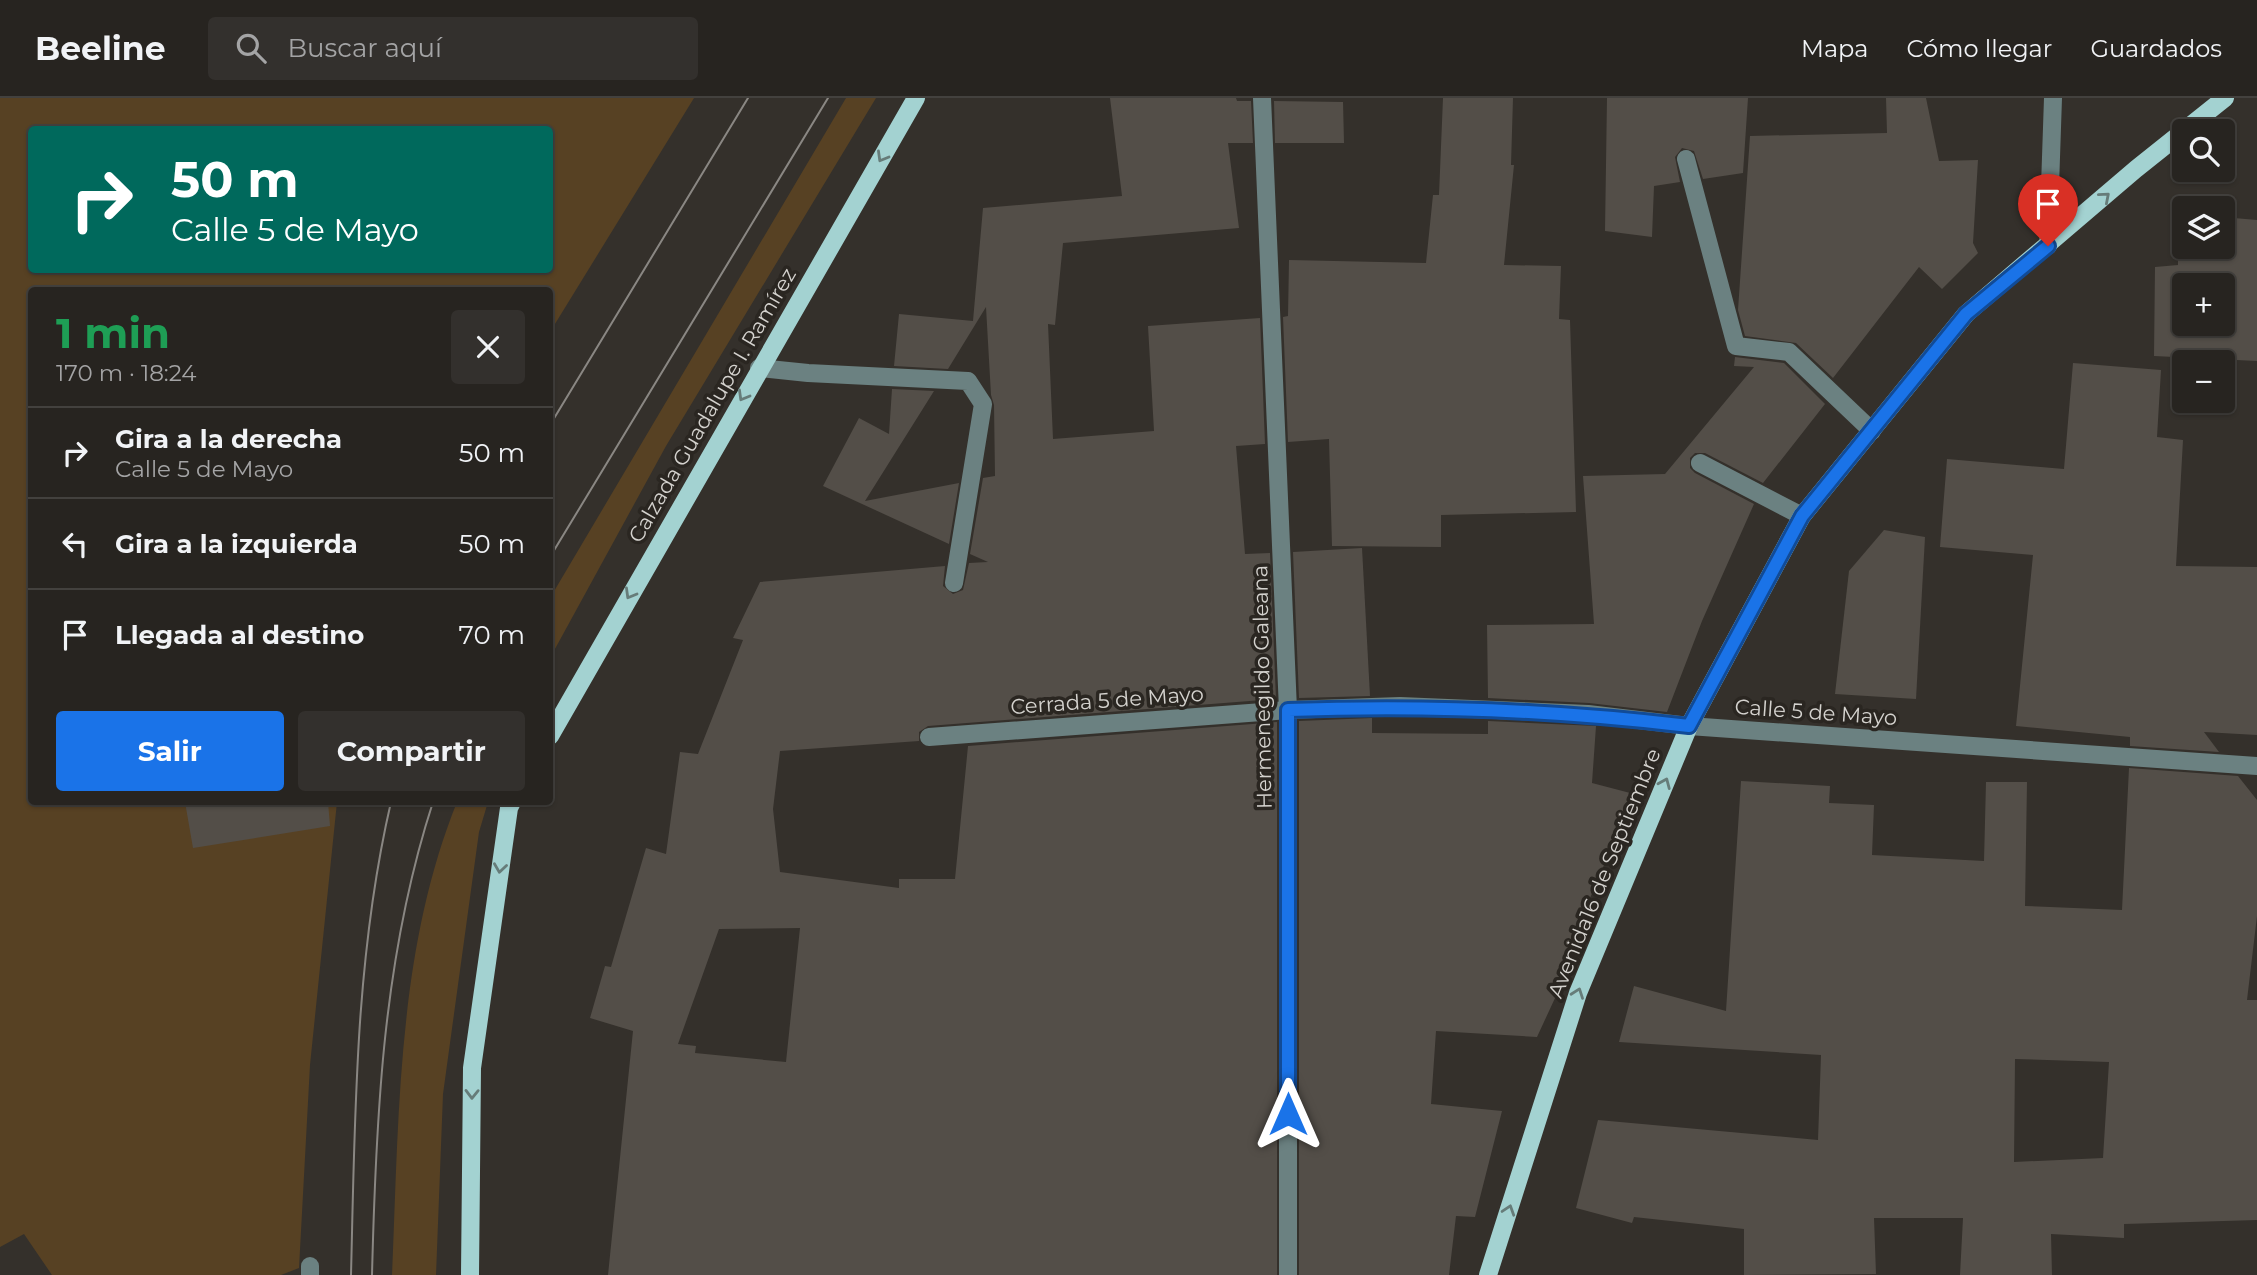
<!DOCTYPE html>
<html lang="es">
<meta charset="utf-8">
<style>
:root{--surface:#272420;--page:#33302d;--text:#f1f3f6;--muted:#a4a4a5;--line:#43413e;--accent:#1a73e8}
body{margin:0;font-family:Montserrat,sans-serif;background:var(--page);color:var(--text);height:100vh;display:flex;flex-direction:column;font-size:26px;white-space:nowrap}
*{box-sizing:border-box;margin:0}
p{font-size:23px;color:var(--muted)}
.icon{flex:none;width:38px;height:38px;fill:none;stroke:currentColor;stroke-width:2;stroke-linecap:round;stroke-linejoin:round}
.map{position:relative;flex:1;overflow:hidden}
.drawer{position:absolute;left:28px;top:189px;width:525px;height:518px;display:flex;flex-direction:column;background:var(--surface);border-radius:7px;box-shadow:0 2px 5px #0004,0 0 0 2px var(--line)}
.drawer>*{flex:none}
.top-card{position:absolute;left:28px;top:28px;width:525px;height:147px;border-radius:7px;box-shadow:0 2px 5px #0004,0 0 0 2px var(--line);background:#00695c;color:#fff;overflow:hidden}
.tools{position:absolute;left:2172px;top:21px;display:grid;gap:14px}
.tools a{display:grid;place-items:center;width:63px;height:63px;border-radius:7px;background:var(--surface);box-shadow:0 2px 5px #0004,0 0 0 2px var(--line);font-size:35px}
.pin{position:absolute;display:grid;place-items:center;width:60px;height:60px;color:#fff;margin:-72px -30px;border-radius:50% 50% 50% 0;rotate:-45deg;box-shadow:0 0 7px #0007}
.pin .icon{rotate:45deg}
.me{position:absolute;width:77px;margin:-38px;rotate:0deg;stroke-linejoin:round;filter:drop-shadow(0 0 5px #0008)}
.turn{display:flex;align-items:center;gap:24px;height:147px;padding:0 28px;font-size:32px}
.turn .icon{width:91px;height:91px;stroke-width:2.5}
.turn b{display:block;font-size:49px;line-height:60px}
.round{display:grid;place-items:center;flex:none;width:74px;height:74px;border-radius:7px;background:var(--page)}
.summary{display:flex;align-items:center;justify-content:space-between;height:119px;padding:0 28px}
h1{font-size:42px;font-weight:700;line-height:52px;color:#1e9e55}
.primary-button{display:flex;gap:14px;margin-top:auto;padding:14px 28px}
.primary-button a{flex:1;height:80px;border-radius:7px;background:var(--accent);color:#fff;font-size:28px;font-weight:700;line-height:80px;text-align:center}
.primary-button a+a{background:var(--page);color:var(--text)}
ul{padding:0;list-style:none}
li{display:flex;align-items:center;gap:21px;height:91px;padding:0 28px;border-top:2px solid var(--line)}
li div{flex:1}
li b{display:block;font-size:26px}
li em{font-style:normal}
header{display:flex;align-items:center;gap:42px;box-sizing:border-box;height:98px;padding:0 35px;background:var(--surface);border-bottom:2px solid var(--line)}
header strong{font-size:33px}
nav{display:flex;gap:38px;margin-inline-start:auto;font-size:24px}
.search{width:490px;height:63px;background:var(--page);display:flex;align-items:center;gap:18px;box-sizing:border-box;padding:0 24px;border-radius:7px;color:var(--muted);font-size:26px}
.map>svg:first-child{display:block}
.green{fill:#574123;fill-rule:evenodd}
.building{fill:#534e48;fill-rule:evenodd}
.lines{fill:none;stroke-linecap:round;stroke-linejoin:round}
.minor{stroke:#6b8181;stroke-width:18}
.major{stroke:#a3d2d1;stroke-width:18}
.tram{stroke:#8a8783;stroke-width:2}
.oneway{stroke:#667c79}
.route-casing{stroke:#114b97;stroke-width:18}
.route{stroke:#1a73e8;stroke-width:12}
.labels{text-anchor:middle;dominant-baseline:central;stroke-width:7;stroke-linejoin:round;paint-order:stroke}
.street-label{font-size:21px;fill:#d4d2ce;stroke:#2a2621}
</style>
<header>
<strong>Beeline</strong>
<div class="search"><svg class="icon" aria-label="search" viewBox="0 0 24 24"><circle cx="10" cy="10" r="6"/><path d="M15 15l6 6"/></svg>Buscar aquí</div>
<nav><a>Mapa</a><a>Cómo llegar</a><a>Guardados</a></nav>
</header>
<div class="map">
<svg width="2257" height="1177" viewBox="0 0 2257 1177">
<rect width="100%" height="100%" fill="#34302b"/>
<g class="green">
<path d="M0,0h694l-144,234v-42h-518v512h305l-27,263 -11,203 -18,7h-229l-28,-41 -24,13zM32,32h518v140h-518z"/>
<polygon points="846,0 876,0 666,348 550,560 550,500"/>
<path d="M457,704h31l-9,30 -36,262 -7,181h-44c7,-159 5,-324 65,-473z"/>
</g>
<g class="building">
<path d="M1110,0h126l1,3h14l2,42h-25l11,85 -176,15 -8,82 -7,-1 5,115 101,-8 -6,-105 112,-8 5,126 -29,2 9,108 25,-1 6,146 -348,27 -9,6v9l-139,10 -7,58 7,63 119,16v-9h56l13,-133 309,-24v553h-669l25,-244 -43,-13 15,-52 6,1 35,-119 20,6 14,-102 18,2 45,-114 -10,-2 27,-56 185,-16 -2,20 10,8 10,-4 6,-27 19,-1 -18,-8 13,-76 12,-2 -1,-71 -3,-10 -5,-88 -38,62 -54,-3 5,-52 74,7 10,-113 139,-12zM800,830l-14,134 -91,-9 1,-7 -18,-2 41,-115z"/>
<polygon points="1443,0 1513,0 1511,67 1514,67 1504,167 1561,168 1559,221 1570,222 1576,414 1441,417 1441,449 1332,448 1329,341 1288,344 1283,219 1288,218 1289,162 1426,165 1433,97 1439,97"/>
<polygon points="1607,0 1748,0 1743,75 1703,81 1694,53 1682,50 1675,59 1680,84 1654,88 1652,139 1605,133"/>
<polygon points="1886,0 1926,0 1939,63 1978,62 1973,145 1978,155 1942,191 1919,169 1833,280 1796,245 1745,238 1738,212 1750,38 1887,35"/>
<polygon points="1274,3 1343,4 1344,45 1275,45"/>
<path d="M2178,116h6v33h38v-30l35,3v141l-103,-5 1,-89 23,-2zM2184,187h38v39h-38z"/>
<polygon points="1735,259 1784,265 1825,306 1763,385 1705,355 1695,355 1690,360 1690,370 1695,375 1754,406 1702,523 1667,614 1589,605 1488,600 1487,527 1594,526 1583,378 1665,376 1754,269 1734,268"/>
<polygon points="2073,265 2161,272 2157,339 2183,342 2176,468 2257,469 2257,637 2204,634 2219,654 2130,648 2130,639 2016,628 2033,457 1940,449 1947,361 2064,371"/>
<polygon points="892,291 934,293 865,403 959,385 949,446 823,388 859,320 889,336"/>
<polygon points="1884,432 1925,439 1916,601 1835,596 1849,473"/>
<polygon points="1362,450 1370,598 1299,600 1293,454"/>
<polygon points="1372,620 1372,635 1488,636 1488,623 1596,628 1592,685 1634,696 1560,871 1568,872 1537,939 1436,933 1431,1006 1502,1013 1475,1119 1456,1118 1449,1177 1299,1177 1299,623"/>
<path d="M2129,670l109,8 19,24v116l-10,84h10v220l-133,4v14l-73,-4 1,41h-92l3,-57h-89l2,56 -132,1v-46l-110,-12 -2,6 -56,-15 22,-88 220,20 3,-85 -202,-13 15,-56 92,25 15,-230 89,5 -1,17 45,2 -2,50 112,6 2,-79h41l-2,124 97,4zM2015,961l94,3 -6,96 -89,4z"/>
<polygon points="185,704 328,704 330,728 193,750"/>
</g>
<g class="lines">
<g class="minor">
<polyline points="1262,0 1288,612 1288,1177"/>
<polyline points="1686,61 1736,248 1789,254 1872,333"/>
<polyline points="2048,148 2053,0"/>
<polyline points="759,270 808,275 968,283 983,306 954,485"/>
<polyline points="1700,365 1802,418"/>
<polyline points="929,639 1288,612 1400,608 1588,616 1689,628 2257,668"/>
<polyline points="310,1177 310,1168"/>
</g>
<g class="major">
<polyline points="550,638 916,0"/>
<polyline points="470,1177 472,970 509,710 512,704"/>
<polyline points="1488,1177 1578,895 1689,628 1802,418 1966,216 2136,71 2225,0"/>
</g>
<g class="tram">
<polyline points="550,327 748,0"/>
<polyline points="550,459 828,0"/>
<path d="M351,1177c4,-159 4,-318 40,-473"/>
<path d="M372,1177c4,-160 11,-319 61,-473"/>
</g>
</g>
<defs><path id="oneway-chevron" d="M-2-3.5L2.5 0L-2 3.5" fill="none" stroke-width="1.6" stroke-linecap="round" stroke-linejoin="round" transform="scale(1.75)"/></defs>
<g class="oneway">
<use href="#oneway-chevron" transform="translate(882 59) rotate(120)"/>
<use href="#oneway-chevron" transform="translate(2105 99) rotate(-41)"/>
<use href="#oneway-chevron" transform="translate(743 298) rotate(120)"/>
<use href="#oneway-chevron" transform="translate(630 496) rotate(120)"/>
<use href="#oneway-chevron" transform="translate(1665 685) rotate(-67)"/>
<use href="#oneway-chevron" transform="translate(500 770) rotate(98)"/>
<use href="#oneway-chevron" transform="translate(1578 895) rotate(-70)"/>
<use href="#oneway-chevron" transform="translate(472 996) rotate(91)"/>
<use href="#oneway-chevron" transform="translate(1509 1112) rotate(-72)"/>
</g>
<g class="lines">
<defs>
<path id="route" d="M1288,1016v-404c135,-5 267,0 401,16l113,-210 164,-202 82,-68"/>
</defs>
<use href="#route" class="route-casing"/>
<use href="#route" class="route"/>
</g>
<g class="labels">
<g class="street-label">
<text transform="translate(712 307) rotate(-60)">Calzada Guadalupe I. Ramírez</text>
<text transform="translate(1262 589) rotate(-91)">Hermenegildo Galeana</text>
<text transform="translate(1107 602) rotate(-4)">Cerrada 5 de Mayo</text>
<text transform="translate(1816 614) rotate(4)">Calle 5 de Mayo</text>
<text transform="translate(1604 775) rotate(-68)">Avenida16 de Septiembre</text>
</g>
</g>
</svg>
<div class="tools">
<a><svg class="icon" aria-label="search" viewBox="0 0 24 24"><circle cx="10" cy="10" r="6"/><path d="M15 15l6 6"/></svg></a>
<a><svg class="icon" aria-label="layers" viewBox="0 0 24 24"><path d="M12 4l9 5-9 5-9-5zM3 14l9 5 9-5"/></svg></a>
<a>+</a>
<a>−</a>
</div>
<div class="pin" style="left:2048px;top:148px;background:#d93025"><svg class="icon" aria-label="arrive" viewBox="0 0 24 24"><path d="M6 21V4h12l-3 4 3 4H6"/></svg></div>
<svg class="me" style="left:1288px;top:1016px" viewBox="-20 -20 40 40"><path d="M0-17L14 15 0 8-14 15z" fill="#1a73e8" stroke="#fff" stroke-width="4"/></svg>
<div class="top-card">
<div class="turn"><svg class="icon" aria-label="right" viewBox="0 0 24 24"><path d="M7 20v-9h11M14 6l5 5-5 5"/></svg><div><b>50 m</b>Calle 5 de Mayo</div></div>
</div>
<section class="drawer">
<div class="summary"><div><h1>1 min</h1><p>170 m · 18:24</p></div><a class="round"><svg class="icon" aria-label="close" viewBox="0 0 24 24"><path d="M6 6l12 12M18 6L6 18"/></svg></a></div>
<ul>
<li><svg class="icon" aria-label="right" viewBox="0 0 24 24"><path d="M7 20v-9h11M14 6l5 5-5 5"/></svg><div><b>Gira a la derecha</b><p>Calle 5 de Mayo</p></div><em>50 m</em></li>
<li><svg class="icon" aria-label="left" viewBox="0 0 24 24"><path d="M17 20v-9H6M10 6l-5 5 5 5"/></svg><div><b>Gira a la izquierda</b></div><em>50 m</em></li>
<li><svg class="icon" aria-label="arrive" viewBox="0 0 24 24"><path d="M6 21V4h12l-3 4 3 4H6"/></svg><div><b>Llegada al destino</b></div><em>70 m</em></li>
</ul>
<div class="primary-button"><a>Salir</a><a>Compartir</a></div>
</section>
</div>
